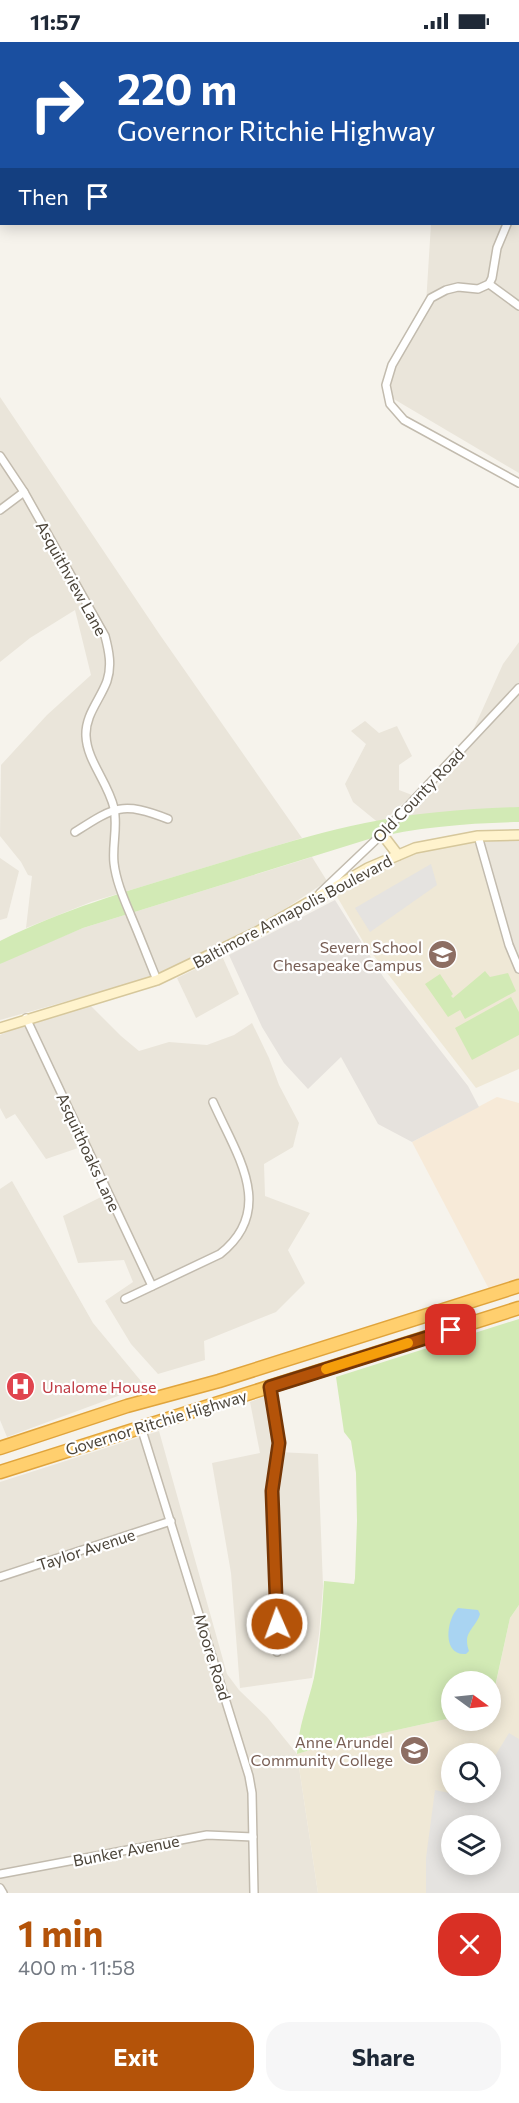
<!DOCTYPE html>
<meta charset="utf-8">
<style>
:root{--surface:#fff;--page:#f6f6f7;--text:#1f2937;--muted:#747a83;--accent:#b45309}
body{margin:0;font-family:Commissioner,sans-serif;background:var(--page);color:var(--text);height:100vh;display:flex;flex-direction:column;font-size:22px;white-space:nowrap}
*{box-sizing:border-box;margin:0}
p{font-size:20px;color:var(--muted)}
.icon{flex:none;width:33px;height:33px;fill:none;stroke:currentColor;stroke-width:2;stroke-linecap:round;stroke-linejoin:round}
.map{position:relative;height:1851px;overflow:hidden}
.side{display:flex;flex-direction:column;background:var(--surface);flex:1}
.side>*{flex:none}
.banner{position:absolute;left:0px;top:0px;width:519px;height:183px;box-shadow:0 3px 15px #0003;background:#1a4fa0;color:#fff;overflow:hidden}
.needle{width:39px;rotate:105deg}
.tools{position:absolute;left:441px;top:1629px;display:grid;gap:12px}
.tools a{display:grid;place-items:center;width:60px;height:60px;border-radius:50%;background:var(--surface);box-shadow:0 3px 15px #0003;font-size:30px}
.pin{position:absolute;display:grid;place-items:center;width:51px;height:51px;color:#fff;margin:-26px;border-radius:12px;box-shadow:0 3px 9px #0006}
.me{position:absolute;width:66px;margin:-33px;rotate:358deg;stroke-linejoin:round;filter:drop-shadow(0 0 4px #0008)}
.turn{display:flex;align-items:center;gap:21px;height:126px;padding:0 18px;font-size:27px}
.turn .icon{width:78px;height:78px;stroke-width:2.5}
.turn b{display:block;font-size:42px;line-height:51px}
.then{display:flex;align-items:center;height:57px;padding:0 18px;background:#0003;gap:12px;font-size:22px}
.round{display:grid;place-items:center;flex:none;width:63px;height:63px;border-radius:24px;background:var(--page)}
.overview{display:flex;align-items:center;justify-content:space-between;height:102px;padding:0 18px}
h1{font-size:36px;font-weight:700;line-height:45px;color:var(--accent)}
.button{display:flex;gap:12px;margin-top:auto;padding:12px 18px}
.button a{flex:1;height:69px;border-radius:24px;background:var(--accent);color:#fff;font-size:24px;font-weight:700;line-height:69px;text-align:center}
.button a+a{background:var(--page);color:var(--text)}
.status{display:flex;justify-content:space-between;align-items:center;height:42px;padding:0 30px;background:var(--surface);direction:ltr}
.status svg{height:16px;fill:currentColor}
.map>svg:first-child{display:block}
.residential{fill:#eae5da}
.commercial{fill:#f7ead8}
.industrial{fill:#e6e2dd}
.education{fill:#efe8d6;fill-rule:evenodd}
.green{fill:#d2eab5}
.parking{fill:#e5e3e0;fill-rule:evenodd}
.water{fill:#a9d4f2}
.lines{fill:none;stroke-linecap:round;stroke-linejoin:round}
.street-casing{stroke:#c2bbae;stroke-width:10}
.secondary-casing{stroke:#d6c79b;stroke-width:12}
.highway-casing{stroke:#e0a43c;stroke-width:15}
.street{stroke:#fff;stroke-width:7}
.secondary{stroke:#fff3cd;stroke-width:9}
.highway{stroke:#ffcf6e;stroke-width:12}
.route-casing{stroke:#753606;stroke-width:15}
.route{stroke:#b45309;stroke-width:10}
.slow{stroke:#f59e0b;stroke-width:10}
.labels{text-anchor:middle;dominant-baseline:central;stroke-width:4.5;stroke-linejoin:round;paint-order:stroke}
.street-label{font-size:16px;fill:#4b4439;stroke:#fff}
.education-label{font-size:16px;fill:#785e54;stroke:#fff;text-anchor:end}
.health-label{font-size:16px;fill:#be3a42;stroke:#fff;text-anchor:start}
</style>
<div class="status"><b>11:57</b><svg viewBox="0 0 49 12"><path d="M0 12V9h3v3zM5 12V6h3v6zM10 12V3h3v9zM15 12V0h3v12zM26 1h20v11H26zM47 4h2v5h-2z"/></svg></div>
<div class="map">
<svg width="519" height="1851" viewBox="0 0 519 1851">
<rect width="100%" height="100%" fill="#f6f3ec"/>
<g class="residential">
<polygon points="0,0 519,0 519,431 387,353 386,343 426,262 431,182 518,182 518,2 2,2 1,12"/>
<polygon points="0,355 160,593 302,796 91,860 26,886 32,834 28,833 21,820 0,794 1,723 47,673 91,633 75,568 30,596 0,620"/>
<polygon points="519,600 519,768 403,779 456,726 503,622"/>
<polygon points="365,679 379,691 397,684 412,714 399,723 399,748 412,753 380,782 353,760 345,742 366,702 351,689"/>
<polygon points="519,793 519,927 478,794"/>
<polygon points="312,815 327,839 256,886 169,928 146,937 0,978 0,922 10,916 83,886"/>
<polygon points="0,816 19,829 7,876 0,878"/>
<polygon points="222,914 239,952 196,976 177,936"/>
<polygon points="90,963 121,994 139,1009 169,1000 207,1003 234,993 252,981 269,1016 279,1043 299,1081 293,1105 264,1122 265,1154 310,1171 288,1208 305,1241 276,1270 204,1299 205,1318 158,1332 131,1302 105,1259 133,1240 124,1218 78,1221 63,1174 105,1153 81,1105 46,1117 15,1072 6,1077 0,1066 0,993 19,985"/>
<polygon points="12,1139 93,1281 145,1344 7,1395 0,1378 0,1147"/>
<polygon points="268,1353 279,1410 318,1412 323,1544 319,1592 312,1636 240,1646 231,1531 212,1421 260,1411 250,1360"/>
<polygon points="159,1389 227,1632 239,1648 267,1675 297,1712 318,1851 0,1851 0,1440"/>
</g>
<polygon class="commercial" points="497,1055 519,1061 519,1237 489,1247 412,1100"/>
<polygon class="industrial" points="335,858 384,936 468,1044 479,1065 412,1100 378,1082 341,1015 308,1047 284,1021 262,985 229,913"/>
<g class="education">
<polygon points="478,794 519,927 519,1027 476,1046 364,901 332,846 394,814"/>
<path d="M519,1563v288h-201l-21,-139 23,-7 131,-29 1,2h38l1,-14 19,-88zM452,1712h38v38h-38zM452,1784h38v38h-38z"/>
</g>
<g class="green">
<path d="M519,765v15c-50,1 -101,5 -150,17l-286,89 -83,36v-23c62,-31 127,-50 193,-70 57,-17 113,-36 172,-48 47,-10 106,-15 154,-16z"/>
<polygon points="485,929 490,935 508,931 516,949 465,977 460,968 448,975 425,942 440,932 453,952 451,954 453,956"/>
<polygon points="511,955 519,970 519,993 472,1018 455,986"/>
<path d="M519,1277v286l-9,13 -19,87 -1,-23h-38l-1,36 -131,29 -23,7c1,-26 11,-51 17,-76 6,-32 8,-65 10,-97l30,3 1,-6 2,-57 -1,-48 -5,-32 -7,-9 -8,-55z"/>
</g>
<g class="parking">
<polygon points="431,822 437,843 370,890 355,866"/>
<path d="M509,1691l10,6v154h-93v-35l9,-68 49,10 2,-7 4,-1 1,-17 4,-19zM452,1784h38v38h-38z"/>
</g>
<path class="water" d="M458,1566l20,2 2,4c-2,9 -14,18 -13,27 0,4 1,7 2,10l-3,3c-24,2 -20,-34 -8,-46z"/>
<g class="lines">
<defs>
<g id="street">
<polyline points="313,0 314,2"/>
<polyline points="473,0 474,2"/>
<polyline points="490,0 494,2"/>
<polyline points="446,2 449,0"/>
<polyline points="518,9 519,10"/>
<polyline points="507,182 497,206 492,236 489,242 478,247 458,245 446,248 431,256 392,323 386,343 390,362 404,378 519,441"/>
<polyline points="489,242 519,264"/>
<path d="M0,414l24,36 81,144c4,15 7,30 2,45 -7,19 -22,34 -21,55 1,25 22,46 28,72 4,19 -2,37 0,55 2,18 10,36 17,53 9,21 17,42 26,64"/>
<polyline points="0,468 24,450"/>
<path d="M75,790c39,-25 47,-31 93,-13"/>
<polyline points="478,794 509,903 519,927"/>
<polyline points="320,851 382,792 519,646"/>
<polyline points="26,976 152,1244"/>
<path d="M125,1257l95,-45c57,-45 16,-100 -7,-152"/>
<polyline points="270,1345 279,1401 272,1449 277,1610"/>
<polyline points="141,1385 249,1734 252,1751 254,1851"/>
<polyline points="0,1535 171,1479"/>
<polyline points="0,1832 207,1793 253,1795"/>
<polyline points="0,1846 3,1851"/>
</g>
<g id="secondary">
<polyline points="382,792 398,813"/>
<polyline points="0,986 157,938 257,890 368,826 415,806 478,794 519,793"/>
</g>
<g id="highway">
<polyline points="0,1406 127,1364 219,1339 519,1244"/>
<polyline points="0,1430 519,1266"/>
</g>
</defs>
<use href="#street" class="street-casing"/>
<use href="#secondary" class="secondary-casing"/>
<use href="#highway" class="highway-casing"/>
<use href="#street" class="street"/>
<use href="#secondary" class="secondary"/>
<use href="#highway" class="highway"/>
</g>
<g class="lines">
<defs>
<polyline id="route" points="277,1582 272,1449 279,1401 270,1345 451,1288"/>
</defs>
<use href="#route" class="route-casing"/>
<use href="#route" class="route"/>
<polyline class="slow" points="326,1327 408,1301"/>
</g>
<defs>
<symbol id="school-disc" viewBox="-11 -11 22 22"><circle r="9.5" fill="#8d6e63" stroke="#fff"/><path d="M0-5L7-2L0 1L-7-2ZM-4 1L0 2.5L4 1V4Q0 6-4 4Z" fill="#fff"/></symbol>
<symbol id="hospital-disc" viewBox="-11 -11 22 22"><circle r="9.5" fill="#e0444e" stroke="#fff"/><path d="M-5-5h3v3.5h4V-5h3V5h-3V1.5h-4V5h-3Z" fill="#fff"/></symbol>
<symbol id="university-disc" viewBox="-11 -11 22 22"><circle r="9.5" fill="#8d6e63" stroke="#fff"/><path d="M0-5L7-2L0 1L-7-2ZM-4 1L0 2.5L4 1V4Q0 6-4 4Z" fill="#fff"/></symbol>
</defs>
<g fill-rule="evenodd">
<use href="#school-disc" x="426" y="896" width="33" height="33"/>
<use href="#hospital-disc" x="4" y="1328" width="33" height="33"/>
<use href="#university-disc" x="398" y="1692" width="33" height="33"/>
</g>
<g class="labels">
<g class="street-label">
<text transform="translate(72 536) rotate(61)">Asquithview Lane</text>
<text transform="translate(418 753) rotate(-46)">Old County Road</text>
<text transform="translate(292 869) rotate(-28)">Baltimore Annapolis Boulevard</text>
<text transform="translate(89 1110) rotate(65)">Asquithoaks Lane</text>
<text transform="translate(156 1380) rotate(-17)">Governor Ritchie Highway</text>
<text transform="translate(86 1507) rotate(-18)">Taylor Avenue</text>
<text transform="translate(213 1615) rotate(73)">Moore Road</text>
<text transform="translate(126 1808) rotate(-11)">Bunker Avenue</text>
</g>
<g class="education-label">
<text x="422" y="904">Severn School<tspan x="422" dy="18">Chesapeake Campus</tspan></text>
<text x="393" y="1699">Anne Arundel<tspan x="393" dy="18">Community College</tspan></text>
</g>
<g class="health-label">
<text x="42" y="1344">Unalome House</text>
</g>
</g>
</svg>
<div class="tools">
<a><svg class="needle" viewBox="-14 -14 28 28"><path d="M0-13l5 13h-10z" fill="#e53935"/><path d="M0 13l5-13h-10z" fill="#747a83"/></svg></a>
<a><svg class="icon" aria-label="search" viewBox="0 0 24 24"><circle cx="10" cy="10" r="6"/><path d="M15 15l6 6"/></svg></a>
<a><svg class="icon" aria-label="layers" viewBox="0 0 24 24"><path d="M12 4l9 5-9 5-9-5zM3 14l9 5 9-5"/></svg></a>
</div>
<div class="pin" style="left:451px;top:1288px;background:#d93025"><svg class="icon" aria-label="arrive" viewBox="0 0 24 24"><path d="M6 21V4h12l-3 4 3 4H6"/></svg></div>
<svg class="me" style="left:277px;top:1582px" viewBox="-20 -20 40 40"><circle r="17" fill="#b45309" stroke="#fff" stroke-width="3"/><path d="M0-11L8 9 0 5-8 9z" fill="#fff"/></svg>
<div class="banner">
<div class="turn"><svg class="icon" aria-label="right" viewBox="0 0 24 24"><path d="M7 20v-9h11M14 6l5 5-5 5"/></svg><div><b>220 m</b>Governor Ritchie Highway</div></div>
<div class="then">Then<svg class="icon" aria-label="arrive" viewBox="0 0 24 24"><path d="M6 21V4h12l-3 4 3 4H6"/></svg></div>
</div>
</div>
<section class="side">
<div class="overview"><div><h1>1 min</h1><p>400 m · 11:58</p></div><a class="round" style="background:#d93025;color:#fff"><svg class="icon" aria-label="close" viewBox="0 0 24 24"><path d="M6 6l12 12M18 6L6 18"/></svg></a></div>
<div class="button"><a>Exit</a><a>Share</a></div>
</section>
